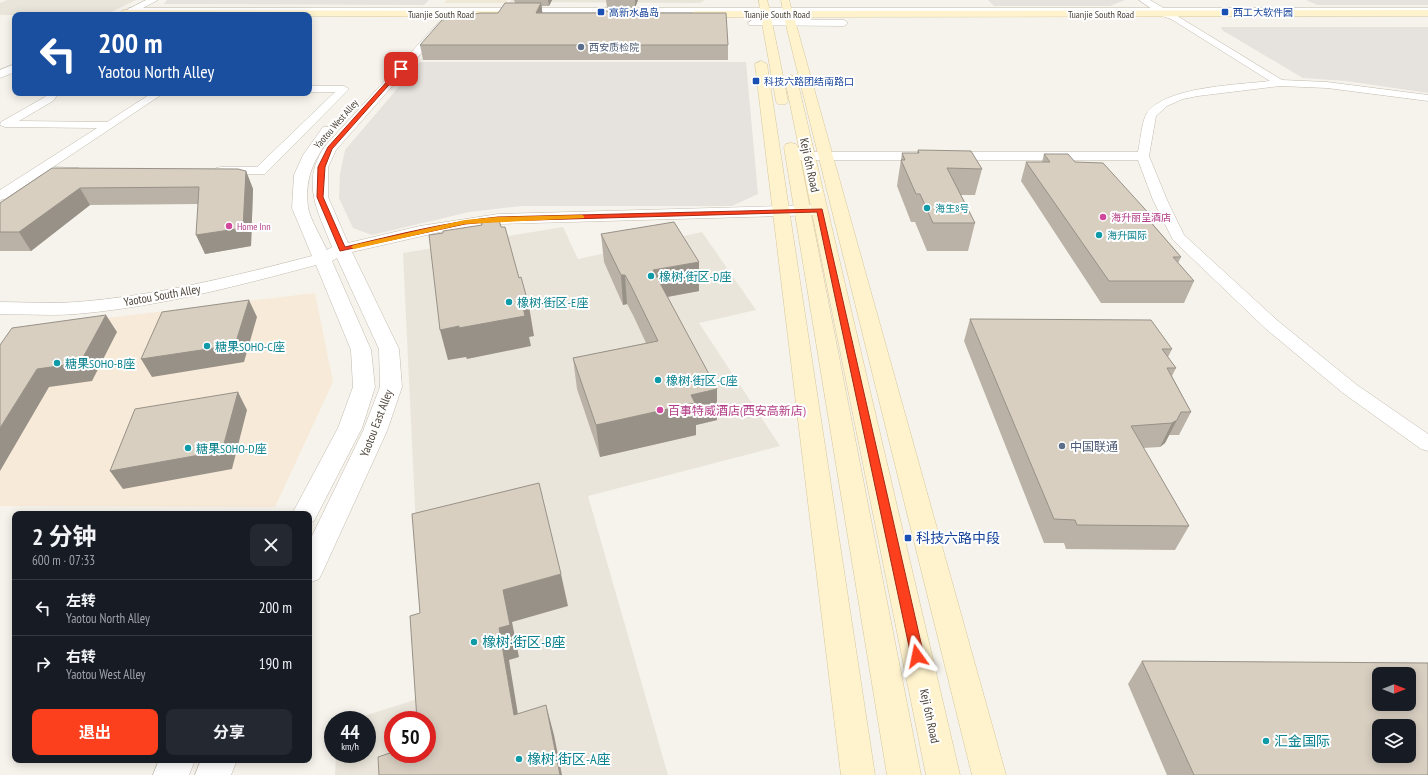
<!DOCTYPE html>
<html lang="zh">
<meta charset="utf-8">
<style>
:root{--surface:#171b24;--page:#242831;--text:#f1f3f6;--muted:#9ea1a6;--line:#363941;--accent:#fc3f1d}
body{margin:0;font-family:"PT Sans Narrow","Noto Sans SC",sans-serif;background:var(--page);color:var(--text);height:100vh;display:flex;flex-direction:column;font-size:15px;white-space:nowrap}
*{box-sizing:border-box;margin:0}
p{font-size:13px;color:var(--muted)}
.icon{flex:none;width:22px;height:22px;fill:none;stroke:currentColor;stroke-width:2;stroke-linecap:round;stroke-linejoin:round}
.map{position:relative;flex:1;overflow:hidden}
.sheet{position:absolute;left:12px;top:511px;width:300px;height:252px;display:flex;flex-direction:column;background:var(--surface);border-radius:8px;box-shadow:0 2px 10px #0003}
.sheet>*{flex:none}
.hud{position:absolute;left:12px;top:12px;width:300px;height:84px;border-radius:8px;box-shadow:0 2px 10px #0003;background:#1a4fa0;color:#fff;overflow:hidden}
.needle{width:26px;rotate:90deg}
.buttons{position:absolute;left:1372px;top:667px;display:grid;gap:8px}
.buttons a{display:grid;place-items:center;width:44px;height:44px;border-radius:8px;background:var(--surface);box-shadow:0 2px 10px #0003;font-size:20px}
.speed{position:absolute;left:324px;top:711px;display:flex;gap:8px;font-size:20px;font-weight:700;text-align:center}
.speed>*{display:grid;place-content:center;width:52px;height:52px;border-radius:50%;background:var(--surface);box-shadow:0 2px 10px #0003;line-height:1}
.speed small{font-size:10px;font-weight:400}
.speed .limit{border:6px solid #d22;background:#fff;color:#111}
.pin{position:absolute;display:grid;place-items:center;width:34px;height:34px;color:#fff;margin:-17px;border-radius:8px;box-shadow:0 2px 6px #0006}
.me{position:absolute;width:44px;margin:-22px;rotate:348deg;stroke-linejoin:round;filter:drop-shadow(0 0 3px #0008)}
.turn{display:flex;align-items:center;gap:14px;height:84px;padding:0 20px;font-size:18px}
.turn .icon{width:52px;height:52px;stroke-width:2.5}
.turn b{display:block;font-size:28px;line-height:34px}
.round{display:grid;place-items:center;flex:none;width:42px;height:42px;border-radius:8px;background:var(--page)}
.headline{display:flex;align-items:center;justify-content:space-between;height:68px;padding:0 20px}
h1{font-size:24px;font-weight:700;line-height:30px}
.primary-button{display:flex;gap:8px;margin-top:auto;padding:8px 20px}
.primary-button a{flex:1;height:46px;border-radius:8px;background:var(--accent);color:#fff;font-size:16px;font-weight:700;line-height:46px;text-align:center}
.primary-button a+a{background:var(--page);color:var(--text)}
ul{padding:0;list-style:none}
li{display:flex;align-items:center;gap:12px;height:56px;padding:0 20px;border-top:1px solid var(--line)}
li div{flex:1}
li b{display:block;font-size:15px}
li em{font-style:normal}
.map>svg:first-child{display:block}
.residential{fill:#eae5da;fill-rule:evenodd}
.commercial{fill:#f7ead8}
.industrial{fill:#e6e2dd}
.education{fill:#efe8d6}
.lines{fill:none;stroke-linecap:round;stroke-linejoin:round}
.minor-casing{stroke:#c2bbae;stroke-width:1}
.tertiary-casing{stroke:#c2bbae;stroke-width:1}
.secondary-casing{stroke:#d6c79b;stroke-width:1}
.minor{fill:#fff;fill-rule:evenodd}
.tertiary{fill:#fff;fill-rule:evenodd}
.secondary{fill:#fff3cd;fill-rule:evenodd}
.wall{fill:#bab2a6}
.shaded-wall{fill:#979187}
.building{fill:#d8cfc1;stroke:#979187;fill-rule:evenodd}
.route{fill:#fc3f1d;stroke:#a42913}
.slow{fill:#f59e0b}
.transit-dot{fill:#1a4fb4;stroke:#fff;stroke-width:1.5}
.service-dot{fill:#5c6f8a;stroke:#fff;stroke-width:1.5}
.culture-dot{fill:#0f9aa8;stroke:#fff;stroke-width:1.5}
.hotel-dot{fill:#d1479c;stroke:#fff;stroke-width:1.5}
.labels{text-anchor:middle;dominant-baseline:central;stroke-width:4;stroke-linejoin:round;paint-order:stroke}
.far-transit-label{font-size:10px;fill:#164399;stroke:#fff;text-anchor:start}
.far-street-label{font-size:10px;fill:#4b4439;stroke:#fff}
.far-service-label{font-size:10px;fill:#4e5e75;stroke:#fff;text-anchor:start}
.far-culture-label{font-size:10px;fill:#0d838f;stroke:#fff;text-anchor:start}
.far-hotel-label{font-size:10px;fill:#b23c85;stroke:#fff;text-anchor:start}
.street-label{font-size:12px;fill:#4b4439;stroke:#fff}
.culture-label{font-size:12px;fill:#0d838f;stroke:#fff;text-anchor:start}
.hotel-label{font-size:12px;fill:#b23c85;stroke:#fff;text-anchor:start}
.service-label{font-size:12px;fill:#4e5e75;stroke:#fff;text-anchor:start}
.near-transit-label{font-size:14px;fill:#164399;stroke:#fff;text-anchor:start}
.near-culture-label{font-size:14px;fill:#0d838f;stroke:#fff;text-anchor:start}
</style>
<div class="map">
<svg width="1428" height="775" viewBox="0 0 1428 775">
<rect width="100%" height="100%" fill="#f6f3ec"/>
<g class="residential">
<polygon points="7,0 136,0 105,15 0,15 0,3"/>
<polygon points="511,0 705,0 700,3 510,2"/>
<path d="M563,227l15,32 124,-27 54,78 -57,13 81,123 -192,50 80,279h-333l1,-21h31v-34h-16l73,-23 -21,-444zM393,720h34v34h-34z"/>
</g>
<polygon class="commercial" points="315,293 333,382 275,507 0,506 0,361 41,326"/>
<g class="industrial">
<polygon points="167,0 429,0 424,5 164,4"/>
<polygon points="988,0 1125,0 1110,6 994,6"/>
<polygon points="1306,0 1428,0 1428,5 1317,5"/>
<polygon points="1221,27 1428,27 1428,93 1346,81 1303,78 1222,30"/>
<polygon points="420,62 746,62 758,194 732,206 522,206 469,212 372,235 353,228 339,198 340,174 345,150"/>
</g>
<polygon class="education" points="447,0 508,0 506,3 444,3"/>
<g class="lines">
<defs>
<g id="minor">
<polygon points="129,8 1428,8 1428,12 132,12 128,10"/>
<path d="M1174,14l108,66 45,2 101,13v6l-101,-13 -47,-2 -82,10 -15,3 -16,7 -11,10 -7,40 18,44 17,35 94,86 79,64 71,49v17l-7,-2 -78,-56 -77,-64 -93,-89 -20,-40 -15,-40h-346l-4,-1 -2,-3 2,-3 4,-1h346c2,-9 4,-32 9,-39 20,-27 91,-28 123,-32l-99,-62 -1,-2z"/>
<polygon points="752,20 844,20 848,23 844,26 749,25 748,23"/>
<polygon points="309,86 344,86 349,89 265,174 216,174 215,171 216,168 221,167 257,167 335,92 309,92"/>
<polygon points="48,93 59,93 53,101 19,121 107,122 152,93 164,93 53,167 79,168 80,171 79,174 41,175 5,199 0,200 0,190 97,128 5,127 0,125 1,122 45,97"/>
</g>
<g id="tertiary">
<polygon points="146,0 158,0 130,15 117,15"/>
<polygon points="1139,0 1150,0 1179,17 1174,20 1162,16"/>
<path d="M451,11l5,3 -2,2 -118,134 -8,17v30l20,46 72,-17 78,-12 322,-9 6,2 2,3 -2,3 -6,2 -322,9 -58,8 -88,20 47,97 3,38 -15,44 -64,140 -4,8 -10,4v-41l54,-111 17,-44 -1,-38 -42,-91 -5,3 39,89 4,37 -13,41 -48,93 -5,2v-9h-17l46,-86 15,-41 -2,-37 -35,-85c-79,21 -158,42 -240,49 -25,2 -51,0 -76,0v-12c25,0 51,2 76,0 80,-6 158,-26 236,-46l-20,-48 2,-33 9,-20 20,-28h10l2,3c-18,26 -31,43 -27,77 1,10 14,32 19,43l5,-3c-14,-36 -32,-64 -7,-101l123,-134z"/>
<polygon points="15,64 15,72 0,78 0,70"/>
<polygon points="159,760 195,760 189,775 153,775"/>
<polygon points="201,760 237,760 231,775 195,775"/>
</g>
<g id="secondary">
<polygon points="759,0 767,0 770,11 783,11 781,0 789,0 792,11 1428,10 1428,16 794,17 1006,775 972,775 784,17 771,17 788,101 786,104 778,104 776,101 761,17 695,17 690,14 695,11 760,11"/>
<polygon points="125,10 507,11 512,14 507,17 122,15 120,13 122,11"/>
<polygon points="761,61 767,64 875,775 841,775 755,64"/>
<polygon points="791,75 795,77 797,79 960,775 926,775 785,79 787,77"/>
<polygon points="791,143 796,144 798,147 921,775 887,775 784,147 786,144"/>
</g>
</defs>
<use href="#minor" class="minor-casing"/>
<use href="#tertiary" class="tertiary-casing"/>
<use href="#secondary" class="secondary-casing"/>
<use href="#minor" class="minor"/>
<use href="#tertiary" class="tertiary"/>
<use href="#secondary" class="secondary"/>
</g>
<g class="wall">
<polygon points="514,0 552,0 549,6 542,6 542,13 628,13 728,45 728,60 423,60 420,45 498,13 515,3"/>
<polygon points="606,0 638,0 635,8 607,8"/>
<polygon points="918,150 982,169 975,195 961,195 975,223 968,251 927,251 915,222 911,222 897,186 898,179 902,153 917,153"/>
<polygon points="1044,154 1075,162 1153,218 1151,222 1181,257 1178,263 1194,281 1184,303 1101,303 1021,181 1026,162 1042,162"/>
<polygon points="52,168 246,171 253,189 251,246 205,254 198,204 90,205 31,251 0,251 0,203"/>
<polygon points="601,234 699,291 668,297 717,420 696,425 696,435 600,457 577,389 573,358 646,343 633,315 627,304 623,305 604,262"/>
<polygon points="970,319 1172,349 1168,357 1176,368 1172,376 1191,412 1179,435 1169,435 1165,443 1160,447 1143,448 1189,526 1175,550 1066,549 1064,543 1044,543 964,341"/>
<polygon points="1142,661 1428,775 1167,775 1128,684"/>
</g>
<g class="shaded-wall">
<polygon points="548,0 552,0 549,6"/>
<polygon points="635,0 638,0 635,8"/>
<polygon points="541,3 543,17 536,13"/>
<polygon points="246,171 253,189 251,246 205,254 196,235"/>
<polygon points="80,188 90,205 31,251 19,232"/>
<polygon points="699,262 699,291 655,299 653,270"/>
<polygon points="621,275 625,275 627,304 623,305"/>
<polygon points="249,300 257,317 244,362 152,377 141,359"/>
<polygon points="529,306 534,336 529,337 531,346 467,359 466,357 448,360 440,330 459,326 523,307"/>
<polygon points="106,315 117,332 92,381 49,387 0,471 0,428 37,369"/>
<polygon points="717,389 717,420 696,425 696,435 600,457 596,425 691,395"/>
<polygon points="238,392 247,410 232,469 123,489 110,471"/>
<polygon points="1177,420 1165,443 1160,447 1172,423"/>
<polygon points="561,574 568,606 512,622 519,657 509,660 523,745 514,715 499,628 503,590"/>
<polygon points="546,705 554,735 562,775 560,775"/>
</g>
<g class="building">
<polygon points="505,3 541,3 536,13 597,13 598,11 628,11 628,13 726,13 728,45 420,45 442,20 480,13 498,13"/>
<polygon points="918,150 971,151 982,169 947,168 975,223 933,223 920,194 916,194 901,160 905,160 902,153 919,153"/>
<polygon points="1044,154 1068,154 1075,162 1103,163 1153,218 1147,218 1181,257 1173,257 1194,281 1109,281 1026,162 1050,162"/>
<polygon points="52,168 238,169 246,171 243,228 196,235 199,187 80,188 19,232 0,232 0,203"/>
<polygon points="499,220 501,227 505,227 519,278 521,277 529,306 523,307 525,316 459,328 459,326 440,330 429,235 443,233 443,231 482,225 481,223"/>
<polygon points="674,222 699,262 653,270 717,389 691,395 695,403 596,425 573,358 658,341 631,286 625,275 621,275 601,234"/>
<polygon points="249,300 235,345 141,359 162,312"/>
<polygon points="106,315 80,363 37,369 0,428 0,345 12,328"/>
<polygon points="970,319 1151,320 1172,349 1162,349 1176,368 1167,368 1191,412 1181,412 1177,420 1172,423 1131,426 1189,526 1077,525 1075,520 1054,519"/>
<polygon points="238,392 222,451 110,471 135,409"/>
<polygon points="539,483 561,574 503,590 510,625 499,628 514,715 546,705 560,775 379,775 378,757 393,752 393,754 427,754 427,720 417,720 410,616 420,613 412,514"/>
<path d="M1142,661l286,2v112h-234zM1379,674h30v30h-30zM1379,726h30v30h-30z"/>
</g>
<path class="route" d="M399,68l4,1 -71,80 -7,18 -2,30 22,50c51,-12 101,-25 153,-30l324,-8 102,447 -2,4 -5,2 -4,-2 -2,-4 -94,-444 -319,9 -33,3 -125,27 -23,-54 1,-30 10,-20z"/>
<polygon class="slow" points="582,215 584,216 584,218 465,224 354,249 351,247 354,245 465,220 498,217"/>
<g class="transit-dot">
<rect x="597" y="8" width="8" height="8" rx="2"/>
<rect x="1221" y="8" width="8" height="8" rx="2"/>
<rect x="752" y="77" width="8" height="8" rx="2"/>
<rect x="904" y="534" width="8" height="8" rx="2"/>
</g>
<g class="service-dot">
<circle cx="581" cy="47" r="4"/>
<circle cx="1062" cy="446" r="4"/>
</g>
<g class="culture-dot">
<circle cx="927" cy="208" r="4"/>
<circle cx="1099" cy="235" r="4"/>
<circle cx="651" cy="276" r="4"/>
<circle cx="509" cy="302" r="4"/>
<circle cx="207" cy="346" r="4"/>
<circle cx="57" cy="363" r="4"/>
<circle cx="658" cy="380" r="4"/>
<circle cx="188" cy="448" r="4"/>
<circle cx="474" cy="642" r="4"/>
<circle cx="1266" cy="741" r="4"/>
<circle cx="519" cy="759" r="4"/>
</g>
<g class="hotel-dot">
<circle cx="1103" cy="217" r="4"/>
<circle cx="229" cy="226" r="4"/>
<circle cx="660" cy="410" r="4"/>
</g>
<g class="labels">
<g class="far-transit-label">
<text x="609" y="12">高新水晶岛</text>
<text x="1233" y="12">西工大软件园</text>
<text x="764" y="81">科技六路团结南路口</text>
</g>
<g class="far-street-label">
<text x="441" y="14">Tuanjie South Road</text>
<text x="777" y="14">Tuanjie South Road</text>
<text x="1101" y="14">Tuanjie South Road</text>
<text transform="translate(336 124) rotate(-49)">Yaotou West Alley</text>
</g>
<g class="far-service-label">
<text x="589" y="47">西安质检院</text>
</g>
<g class="far-culture-label">
<text x="935" y="208">海生8号</text>
<text x="1107" y="235">海升国际</text>
</g>
<g class="far-hotel-label">
<text x="1111" y="217">海升丽呈酒店</text>
<text x="237" y="226">Home Inn</text>
</g>
<g class="street-label">
<text transform="translate(810 165) rotate(78)">Keji 6th Road</text>
<text transform="translate(162 295) rotate(-10)">Yaotou South Alley</text>
<text transform="translate(376 423) rotate(-69)">Yaotou East Alley</text>
<text transform="translate(930 716) rotate(78)">Keji 6th Road</text>
</g>
<g class="culture-label">
<text x="659" y="276">橡树·街区-D座</text>
<text x="517" y="302">橡树·街区-E座</text>
<text x="215" y="346">糖果SOHO-C座</text>
<text x="65" y="363">糖果SOHO-B座</text>
<text x="666" y="380">橡树·街区-C座</text>
<text x="196" y="448">糖果SOHO-D座</text>
</g>
<g class="hotel-label">
<text x="668" y="410">百事特威酒店(西安高新店)</text>
</g>
<g class="service-label">
<text x="1070" y="446">中国联通</text>
</g>
<g class="near-transit-label">
<text x="916" y="538">科技六路中段</text>
</g>
<g class="near-culture-label">
<text x="482" y="642">橡树·街区-B座</text>
<text x="1274" y="741">汇金国际</text>
<text x="527" y="759">橡树·街区-A座</text>
</g>
</g>
</svg>
<div class="buttons">
<a><svg class="needle" viewBox="-14 -14 28 28"><path d="M0-13l5 13h-10z" fill="#e53935"/><path d="M0 13l5-13h-10z" fill="#9ea1a6"/></svg></a>
<a><svg class="icon" aria-label="layers" viewBox="0 0 24 24"><path d="M12 4l9 5-9 5-9-5zM3 14l9 5 9-5"/></svg></a>
</div>
<div class="speed"><div>44<small>km/h</small></div><div class="limit">50</div></div>
<div class="pin" style="left:401px;top:69px;background:#d93025"><svg class="icon" aria-label="arrive" viewBox="0 0 24 24"><path d="M6 21V4h12l-3 4 3 4H6"/></svg></div>
<svg class="me" style="left:917px;top:656px" viewBox="-20 -20 40 40"><path d="M0-17L14 15 0 8-14 15z" fill="#fc3f1d" stroke="#fff" stroke-width="4"/></svg>
<div class="hud">
<div class="turn"><svg class="icon" aria-label="left" viewBox="0 0 24 24"><path d="M17 20v-9H6M10 6l-5 5 5 5"/></svg><div><b>200 m</b>Yaotou North Alley</div></div>
</div>
<section class="sheet">
<div class="headline"><div><h1>2 分钟</h1><p>600 m · 07:33</p></div><a class="round"><svg class="icon" aria-label="close" viewBox="0 0 24 24"><path d="M6 6l12 12M18 6L6 18"/></svg></a></div>
<ul>
<li><svg class="icon" aria-label="left" viewBox="0 0 24 24"><path d="M17 20v-9H6M10 6l-5 5 5 5"/></svg><div><b>左转</b><p>Yaotou North Alley</p></div><em>200 m</em></li>
<li><svg class="icon" aria-label="right" viewBox="0 0 24 24"><path d="M7 20v-9h11M14 6l5 5-5 5"/></svg><div><b>右转</b><p>Yaotou West Alley</p></div><em>190 m</em></li>
</ul>
<div class="primary-button"><a>退出</a><a>分享</a></div>
</section>
</div>
